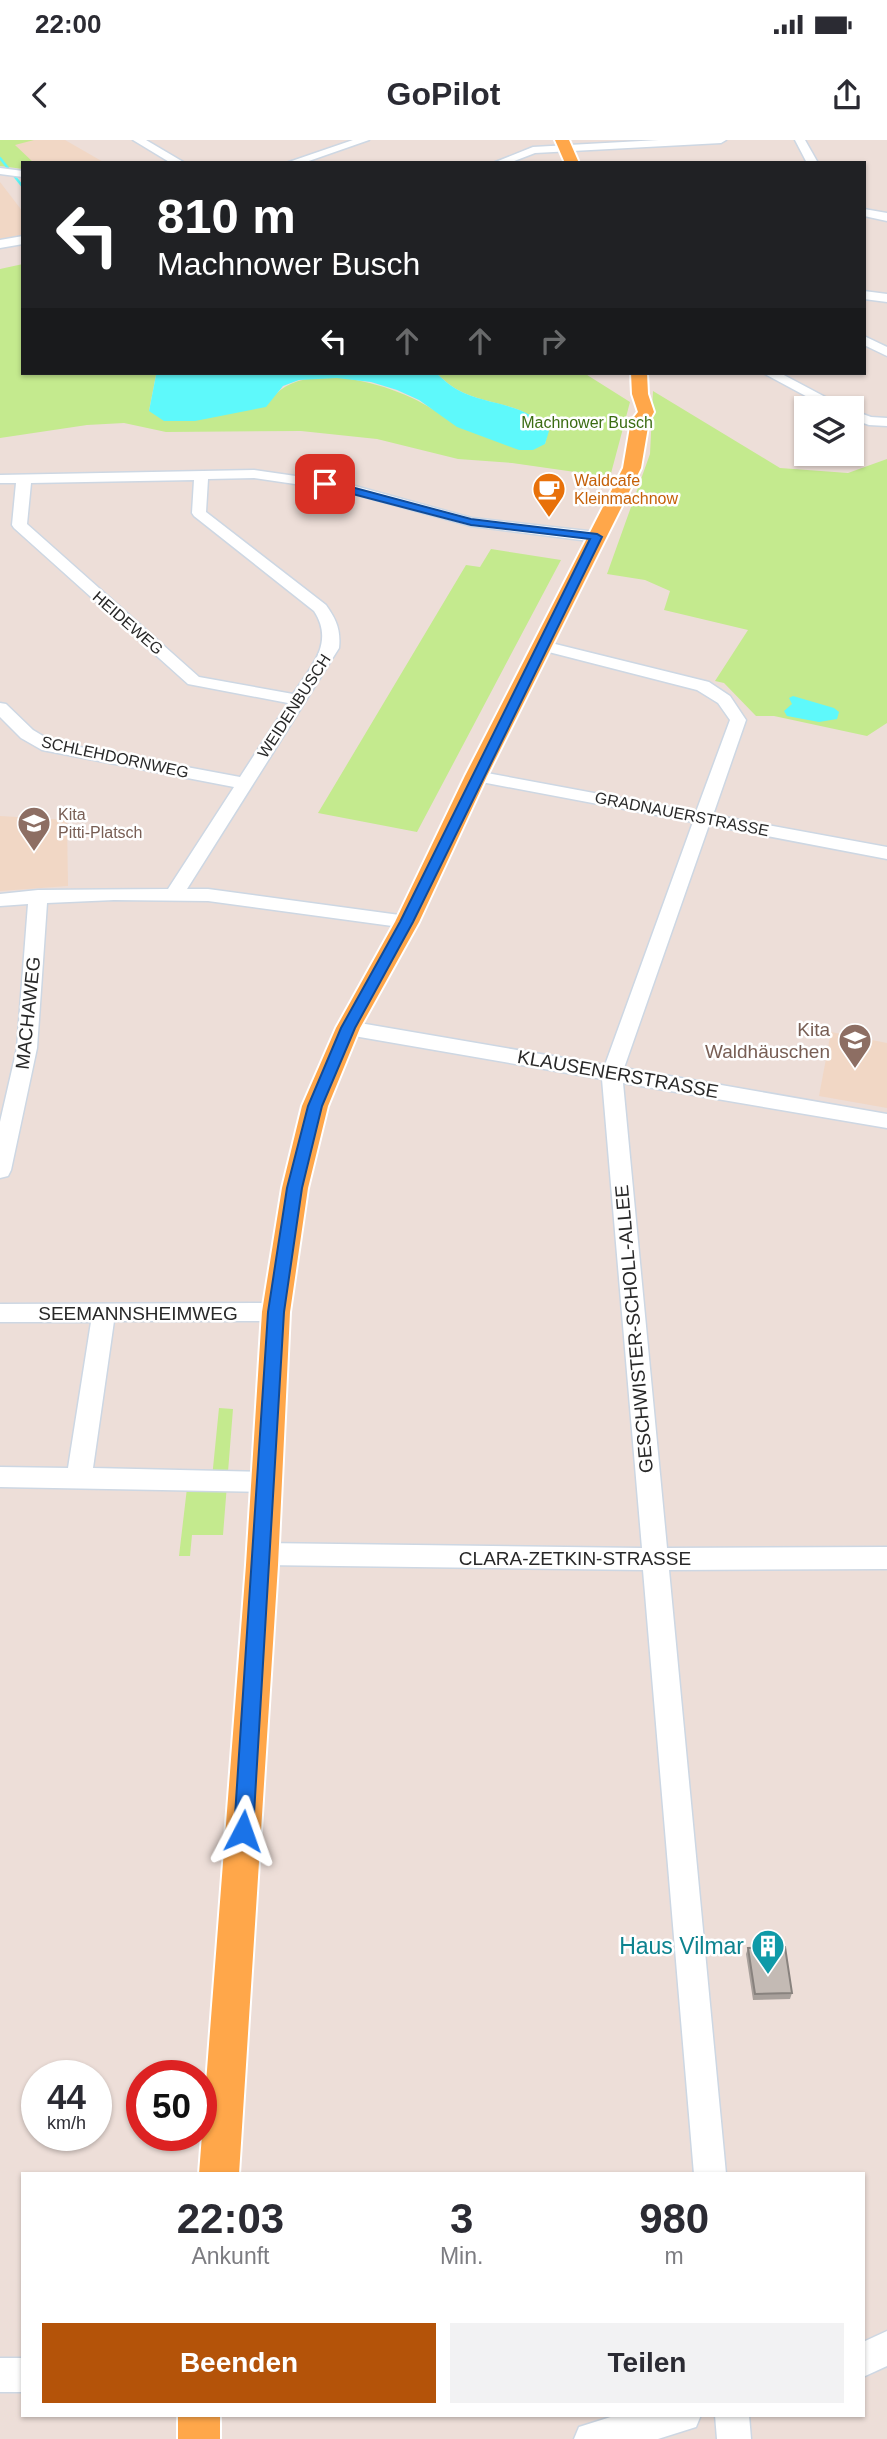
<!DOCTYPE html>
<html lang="de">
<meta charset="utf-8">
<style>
:root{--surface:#fff;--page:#f2f2f3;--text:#2b2b33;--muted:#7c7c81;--accent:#b45309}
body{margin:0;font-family:Arial,sans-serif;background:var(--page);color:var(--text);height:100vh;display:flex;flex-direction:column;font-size:26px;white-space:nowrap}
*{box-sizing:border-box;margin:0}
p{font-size:23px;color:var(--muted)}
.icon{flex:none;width:38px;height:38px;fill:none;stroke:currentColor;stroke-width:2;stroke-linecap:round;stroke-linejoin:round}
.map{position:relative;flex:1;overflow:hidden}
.panel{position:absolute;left:21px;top:2032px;width:844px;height:245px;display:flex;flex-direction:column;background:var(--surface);border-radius:0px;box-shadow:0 2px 5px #0004}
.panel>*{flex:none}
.hud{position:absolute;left:21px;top:21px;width:845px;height:214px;border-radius:0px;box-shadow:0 2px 5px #0004;background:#202124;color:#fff;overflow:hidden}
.buttons{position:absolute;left:794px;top:256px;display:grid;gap:14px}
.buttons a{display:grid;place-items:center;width:70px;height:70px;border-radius:0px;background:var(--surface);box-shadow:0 2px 5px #0004;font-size:35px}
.speed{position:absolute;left:21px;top:1920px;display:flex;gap:14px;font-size:35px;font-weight:700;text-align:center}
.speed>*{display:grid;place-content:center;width:91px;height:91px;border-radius:50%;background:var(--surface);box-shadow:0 2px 5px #0004;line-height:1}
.speed small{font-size:18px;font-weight:400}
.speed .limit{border:10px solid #d22;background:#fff;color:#111}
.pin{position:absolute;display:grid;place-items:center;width:60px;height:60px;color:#fff;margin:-30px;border-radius:14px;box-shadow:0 4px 10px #0006}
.me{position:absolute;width:77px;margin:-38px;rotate:4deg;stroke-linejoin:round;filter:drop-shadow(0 0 5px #0008)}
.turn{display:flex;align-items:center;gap:24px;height:147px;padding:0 21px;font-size:32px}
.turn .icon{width:91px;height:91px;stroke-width:2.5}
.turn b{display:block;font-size:49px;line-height:60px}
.lanes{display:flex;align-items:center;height:66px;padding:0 21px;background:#0003;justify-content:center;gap:35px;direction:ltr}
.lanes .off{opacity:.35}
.eta{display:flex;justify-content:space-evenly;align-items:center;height:119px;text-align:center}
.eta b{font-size:42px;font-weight:700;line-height:49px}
.primary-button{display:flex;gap:14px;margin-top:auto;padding:14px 21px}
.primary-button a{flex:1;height:80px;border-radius:0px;background:var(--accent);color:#fff;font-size:28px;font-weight:700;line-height:80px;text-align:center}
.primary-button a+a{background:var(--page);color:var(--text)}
.status{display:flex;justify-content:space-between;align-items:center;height:49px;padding:0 35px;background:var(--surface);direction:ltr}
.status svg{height:19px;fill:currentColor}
header{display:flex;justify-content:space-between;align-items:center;height:91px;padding:0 21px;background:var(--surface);font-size:32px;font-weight:700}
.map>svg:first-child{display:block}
.education{fill:#f1d7c5}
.green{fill:#c4ea8e}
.water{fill:#5ef9fb}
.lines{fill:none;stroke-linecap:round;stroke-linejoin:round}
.stream{stroke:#5ef9fb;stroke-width:2.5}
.minor-casing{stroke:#cdd7e3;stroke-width:3}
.major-casing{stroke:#fff;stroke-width:4}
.minor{fill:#fff;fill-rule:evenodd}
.major{fill:#ffa74a;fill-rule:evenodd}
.wall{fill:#a8a09b}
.building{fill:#c3bab4;stroke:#88827e;stroke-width:2}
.route{fill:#1a73e8;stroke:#114b97;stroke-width:2}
.labels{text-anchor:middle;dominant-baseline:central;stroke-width:5;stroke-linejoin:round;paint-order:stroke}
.far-park-label{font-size:16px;fill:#3b6c12;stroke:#fff}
.far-food-label{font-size:16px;fill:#c56008;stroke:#fff;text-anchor:start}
.far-street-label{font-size:16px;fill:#282828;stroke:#fff}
.far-education-label{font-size:16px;fill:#785e54;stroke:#fff;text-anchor:start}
.street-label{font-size:19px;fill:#282828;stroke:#fff}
.education-label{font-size:19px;fill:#785e54;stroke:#fff;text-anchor:end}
.near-culture-label{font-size:23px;fill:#0d838f;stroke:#fff;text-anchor:end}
</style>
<div class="status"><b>22:00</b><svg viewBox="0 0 49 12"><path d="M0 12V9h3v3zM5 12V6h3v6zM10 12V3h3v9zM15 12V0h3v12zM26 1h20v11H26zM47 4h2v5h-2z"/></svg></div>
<header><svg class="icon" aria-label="back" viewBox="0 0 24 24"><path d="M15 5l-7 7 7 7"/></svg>GoPilot<svg class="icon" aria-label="share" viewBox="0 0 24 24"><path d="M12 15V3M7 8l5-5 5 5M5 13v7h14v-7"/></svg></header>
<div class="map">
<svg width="887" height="2299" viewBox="0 0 887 2299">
<rect width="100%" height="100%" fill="#edded8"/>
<g class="education">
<polygon points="8,0 65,0 105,23 34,23"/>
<polygon points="0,42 23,72 23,96 0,101"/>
<polygon points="0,676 67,680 68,746 0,751"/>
<polygon points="831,892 887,903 887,968 819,956"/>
</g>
<g class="green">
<polygon points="0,0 34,0 15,5 34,23 23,23 23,29 0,26"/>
<path d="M23,124v109h130l3,2 -7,36 126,-16c34,-36 121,-10 157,14l107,36 6,-1 3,-13c-21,-29 -61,-25 -90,-41 -8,-4 -16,-12 -22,-17h148l46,29 -20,75 -98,-14 -54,-4 -81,-20 -76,-8 -135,1 -42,-9 -37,2 -87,13v-169z"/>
<polygon points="653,251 780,328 848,333 887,319 887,583 867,596 774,576 756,576 724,543 715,541 748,490 664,470 670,451 645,440 607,434 650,314"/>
<polygon points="491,409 561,420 417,692 318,673 466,425 480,427"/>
<polygon points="219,1268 233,1269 223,1395 192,1395 190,1416 179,1416 187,1348 211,1348"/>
</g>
<g class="water">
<path d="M153,233h283c6,5 14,13 22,17 29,16 69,12 91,41l-4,13 -12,6h-14l-62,-23 -38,-27 -22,-10 -26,-8 -34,-4 -38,2 -16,6 -17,21 -71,14h-31l-15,-10 7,-36z"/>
<polygon points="793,556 834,568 839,572 837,579 819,582 787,576 784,571 792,564 789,558"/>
</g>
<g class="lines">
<polyline class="stream" points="0,18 23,47"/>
<defs>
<g id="minor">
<polygon points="133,0 146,0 185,23 171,23"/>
<polygon points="353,0 369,0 303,23 286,23"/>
<polygon points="659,0 726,0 721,3 535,13 509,23 493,23 533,7"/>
<polygon points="795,0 805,0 818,23 807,23"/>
<polygon points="0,28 23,31 23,37 0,34"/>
<polygon points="864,69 887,73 887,81 864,76"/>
<polygon points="23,96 23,104 0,108 0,100"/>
<polygon points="864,151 887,154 887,162 864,159"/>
<polygon points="864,196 887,207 887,216 864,205"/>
<polygon points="763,233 780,233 846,268 828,268"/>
<polygon points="852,270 871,277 887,278 887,286 869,285 852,279"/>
<path d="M254,330l90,13 128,35 125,14 8,5 -8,5 -126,-16 -128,-35 -89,-13 -46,1 -2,33 120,93c10,14 15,25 13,43l-152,241h21l199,27 7,2 2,4 -2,4 -7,2 -199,-27 -94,-1 -67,3 -10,145 -26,122 -3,6 -8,2v-56l17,-74 11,-144 -28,2v-12l38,-4 130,-1 66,-102 -192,-37 -21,-12 -21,-21v-14l6,1 27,26 20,12 187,35 48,-74 -100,-19 -174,-156 -2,-3 4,-42h-16v-8zM194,340l-2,33 2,3 120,95c21,32 -3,56 -21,83l-94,-17 -172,-153 4,-41z"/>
<polygon points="543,501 709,542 730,556 746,580 713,675 887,707 887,719 709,685 624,928 887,974 887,988 623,943 667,1408 887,1407 887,1429 669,1430 726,2034 694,2034 643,1430 263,1425 254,1422 250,1414 254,1406 263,1403 642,1408 602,939 348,895 341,893 338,888 341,883 348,881 605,925 693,682 476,641 467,636 476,631 696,672 730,580 718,563 697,550 537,509 535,506 537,503"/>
<polygon points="276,1163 284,1166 287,1172 284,1178 276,1181 114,1181 93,1328 267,1332 276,1335 279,1342 276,1349 267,1352 0,1347 0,1327 68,1328 91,1182 0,1182 0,1164"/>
<polygon points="887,2191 887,2226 863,2237 863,2202"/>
<rect x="0" y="2218" width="23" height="34"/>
<polygon points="617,2275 701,2275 696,2287 658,2299 574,2299 579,2287"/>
<polygon points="715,2275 749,2275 751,2299 717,2299"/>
</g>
<g id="major">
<polygon points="555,0 569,0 579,23 565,23"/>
<polygon points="631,233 647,233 648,254 654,272 649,281 641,328 487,636 419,782 360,888 328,966 308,1048 290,1172 278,1425 239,2034 199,2034 246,1425 262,1172 282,1048 302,966 336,888 395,782 465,636 623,328 631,281 638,272 632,254"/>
<rect x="178" y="2275" width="42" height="24"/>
</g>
</defs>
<use href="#minor" class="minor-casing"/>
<use href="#major" class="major-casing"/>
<use href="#minor" class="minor"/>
<use href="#major" class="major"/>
</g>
<polygon class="wall" points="748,1808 792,1853 790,1859 753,1860 746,1814"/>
<polygon class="building" points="785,1807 792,1853 755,1854 748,1808"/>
<polygon class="route" points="325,340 471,379 597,394 602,397 413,782 355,888 322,966 302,1048 284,1172 253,1691 250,1697 243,1700 236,1697 234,1691 268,1172 287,1048 308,966 341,888 400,782 590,399 471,385 322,346 322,341"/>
<defs>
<symbol id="cafe-pin" viewBox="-11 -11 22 30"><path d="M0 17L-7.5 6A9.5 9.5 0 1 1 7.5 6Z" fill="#e8710a" stroke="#fff"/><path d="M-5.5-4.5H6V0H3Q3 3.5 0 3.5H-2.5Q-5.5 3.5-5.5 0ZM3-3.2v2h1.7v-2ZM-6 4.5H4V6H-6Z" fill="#fff"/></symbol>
<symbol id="school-pin" viewBox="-11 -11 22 30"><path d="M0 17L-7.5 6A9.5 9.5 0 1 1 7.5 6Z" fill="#8d6e63" stroke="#fff"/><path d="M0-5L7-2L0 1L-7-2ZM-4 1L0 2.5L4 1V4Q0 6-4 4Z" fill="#fff"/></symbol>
<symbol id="building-pin" viewBox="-11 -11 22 30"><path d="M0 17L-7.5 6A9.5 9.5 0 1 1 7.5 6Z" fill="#0f9aa8" stroke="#fff"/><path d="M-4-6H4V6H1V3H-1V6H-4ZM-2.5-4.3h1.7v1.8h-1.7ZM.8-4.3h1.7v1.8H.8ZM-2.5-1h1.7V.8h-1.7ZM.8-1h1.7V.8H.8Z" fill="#fff"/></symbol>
</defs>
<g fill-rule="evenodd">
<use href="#cafe-pin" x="530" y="330" width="38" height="52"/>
<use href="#school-pin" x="15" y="664" width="38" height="52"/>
<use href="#school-pin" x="836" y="881" width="38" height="52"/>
<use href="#building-pin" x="749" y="1787" width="38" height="52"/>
</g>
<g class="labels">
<g class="far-park-label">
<text x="587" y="282">Machnower Busch</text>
</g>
<g class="far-food-label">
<text x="574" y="340">Waldcafe<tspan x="574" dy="18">Kleinmachnow</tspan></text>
</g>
<g class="far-street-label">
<text transform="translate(128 483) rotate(41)">HEIDEWEG</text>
<text transform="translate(294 566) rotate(-57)">WEIDENBUSCH</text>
<text transform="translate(115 617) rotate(12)">SCHLEHDORNWEG</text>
<text transform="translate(682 674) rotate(11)">GRADNAUERSTRASSE</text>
</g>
<g class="far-education-label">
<text x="58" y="674">Kita<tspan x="58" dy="18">Pitti-Platsch</tspan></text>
</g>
<g class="street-label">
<text transform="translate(28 873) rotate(-84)">MACHAWEG</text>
<text transform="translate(618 934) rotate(10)">KLAUSENERSTRASSE</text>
<text x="138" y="1173">SEEMANNSHEIMWEG</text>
<text transform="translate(634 1189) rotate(-95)">GESCHWISTER-SCHOLL-ALLEE</text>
<text x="575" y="1418">CLARA-ZETKIN-STRASSE</text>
</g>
<g class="education-label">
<text x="830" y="889">Kita<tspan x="830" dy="22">Waldhäuschen</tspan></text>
</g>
<g class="near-culture-label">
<text x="744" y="1806">Haus Vilmar</text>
</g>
</g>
</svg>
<div class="buttons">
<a><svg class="icon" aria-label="layers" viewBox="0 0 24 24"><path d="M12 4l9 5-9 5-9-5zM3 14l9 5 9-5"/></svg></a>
</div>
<div class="speed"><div>44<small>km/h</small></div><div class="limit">50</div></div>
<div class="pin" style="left:325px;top:344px;background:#d93025"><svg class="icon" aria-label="arrive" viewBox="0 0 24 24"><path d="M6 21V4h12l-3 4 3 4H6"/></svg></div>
<svg class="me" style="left:243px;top:1691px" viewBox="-20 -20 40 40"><path d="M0-17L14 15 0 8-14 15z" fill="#1a73e8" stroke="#fff" stroke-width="4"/></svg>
<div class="hud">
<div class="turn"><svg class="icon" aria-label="left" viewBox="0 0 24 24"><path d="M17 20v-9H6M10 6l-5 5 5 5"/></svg><div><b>810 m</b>Machnower Busch</div></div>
<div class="lanes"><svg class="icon" aria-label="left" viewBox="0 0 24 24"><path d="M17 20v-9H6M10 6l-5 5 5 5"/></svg><svg class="icon off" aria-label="ahead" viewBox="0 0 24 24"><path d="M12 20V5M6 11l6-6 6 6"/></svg><svg class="icon off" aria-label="ahead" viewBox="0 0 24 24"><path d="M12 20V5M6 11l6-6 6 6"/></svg><svg class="icon off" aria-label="right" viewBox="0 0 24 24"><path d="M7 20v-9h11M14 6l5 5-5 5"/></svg></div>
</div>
<section class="panel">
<div class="eta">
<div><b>22:03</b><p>Ankunft</p></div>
<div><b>3</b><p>Min.</p></div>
<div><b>980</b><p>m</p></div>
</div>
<div class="primary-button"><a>Beenden</a><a>Teilen</a></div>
</section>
</div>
